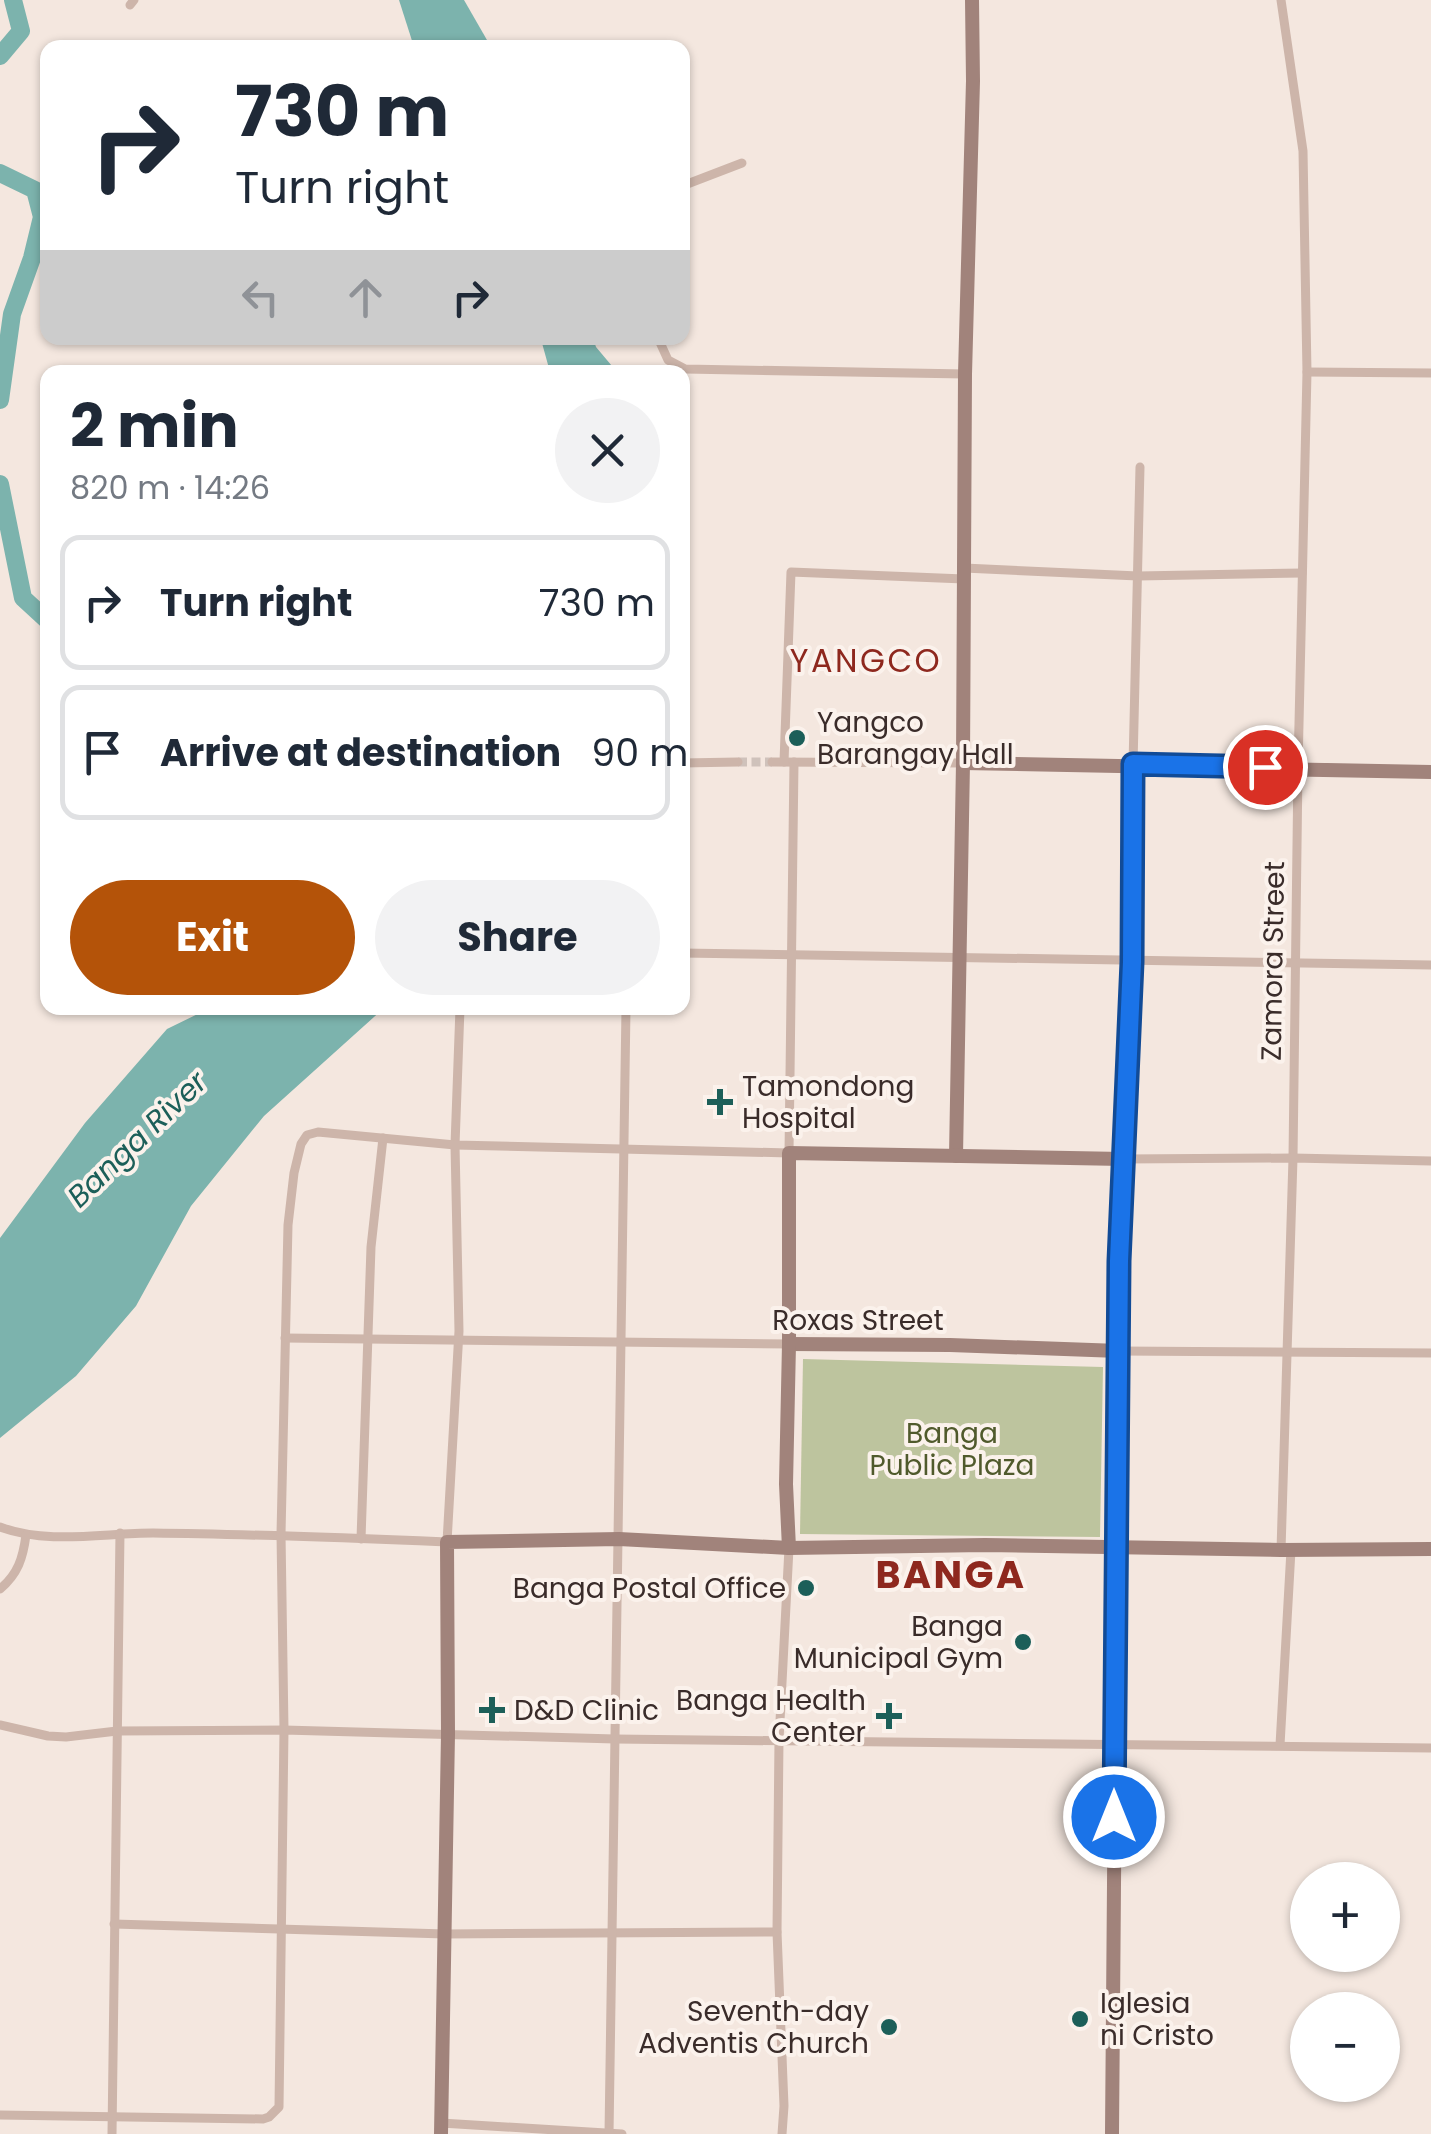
<!DOCTYPE html>
<meta charset="utf-8">
<style>
:root{--surface:#fff;--page:#f2f2f3;--text:#1f2937;--muted:#747a83;--line:#e0e1e3;--accent:#b45309}
body{margin:0;font-family:Poppins,sans-serif;background:var(--page);color:var(--text);height:100vh;display:flex;flex-direction:column;font-size:38px;white-space:nowrap}
*{box-sizing:border-box;margin:0}
p{font-size:32px;color:var(--muted)}
.icon{flex:none;width:55px;height:55px;fill:none;stroke:currentColor;stroke-width:2;stroke-linecap:round;stroke-linejoin:round}
.map{position:relative;flex:1;overflow:hidden}
.drawer{position:absolute;left:40px;top:365px;width:650px;height:650px;display:flex;flex-direction:column;background:var(--surface);border-radius:20px;box-shadow:0 2px 8px #0004}
.drawer>*{flex:none}
.hud{position:absolute;left:40px;top:40px;width:650px;height:305px;border-radius:20px;box-shadow:0 2px 8px #0004;background:#fff;color:var(--text);overflow:hidden}
.fabs{position:absolute;left:1290px;top:1862px;display:grid;gap:20px}
.fabs a{display:grid;place-items:center;width:110px;height:110px;border-radius:50%;background:var(--surface);box-shadow:0 2px 8px #0004;font-size:50px}
.pin{position:absolute;display:grid;place-items:center;width:85px;height:85px;color:#fff;margin:-42px;border:5px solid #fff;border-radius:50%;box-shadow:0 2px 10px #0007}
.me{position:absolute;width:110px;margin:-55px;rotate:0deg;stroke-linejoin:round;filter:drop-shadow(0 0 8px #0008)}
.turn{display:flex;align-items:center;gap:35px;height:210px;padding:0 30px;font-size:45px}
.turn .icon{width:130px;height:130px;stroke-width:2.5}
.turn b{display:block;font-size:70px;line-height:85px}
.lanes{display:flex;align-items:center;height:95px;padding:0 30px;background:#0003;justify-content:center;gap:50px;direction:ltr}
.lanes .off{opacity:.35}
.round{display:grid;place-items:center;flex:none;width:105px;height:105px;border-radius:52px;background:var(--page)}
.head{display:flex;align-items:center;justify-content:space-between;height:170px;padding:0 30px}
h1{font-size:60px;font-weight:700;line-height:75px}
.cta{display:flex;gap:20px;margin-top:auto;padding:20px 30px}
.cta a{flex:1;height:115px;border-radius:60px;background:var(--accent);color:#fff;font-size:40px;font-weight:700;line-height:115px;text-align:center}
.cta a+a{background:var(--page);color:var(--text)}
ul{padding:0;list-style:none}
li{display:flex;align-items:center;gap:30px;height:135px;margin:0 20px 15px;padding:0 10px;border:5px solid var(--line);border-radius:20px}
li div{flex:1}
li b{display:block;font-size:38px}
li em{font-style:normal}
.map>svg:first-child{display:block}
.green{fill:#bdc49e}
.water{fill:#7cb3ad}
.lines{fill:none;stroke-linecap:round;stroke-linejoin:round}
.river{stroke:#7cb3ad;stroke-width:18}
.street-tunnel{stroke:#cfc2bb;stroke-width:9;stroke-dasharray:9 4.5;stroke-linecap:butt}
.street{stroke:#cdb5aa;stroke-width:9}
.secondary{stroke:#a1837b;stroke-width:14}
.route-casing{stroke:#114b97;stroke-width:25}
.route{stroke:#1a73e8;stroke-width:18}
.poi-dot{fill:#1c5f59;stroke:#fbf2ec;stroke-width:4}
.labels{text-anchor:middle;dominant-baseline:central;stroke-width:8;stroke-linejoin:round;paint-order:stroke}
.poi-label{font-size:28px;fill:#3a2c2a;stroke:#fbf2ec;text-anchor:start}
.street-label{font-size:28px;fill:#3a2c2a;stroke:#fbf2ec}
.park-label{font-size:28px;fill:#505a2c;stroke:#fbf2ec}
.water-label{font-size:30px;font-style:italic;fill:#1c5f59;stroke:#fbf2ec}
.quarter-label{font-size:32px;letter-spacing:2.5px;fill:#8e281e;stroke:#fbf2ec}
.district-label{font-size:38px;font-weight:bold;letter-spacing:2.5px;fill:#8e281e;stroke:#fbf2ec}
</style>
<div class="map">
<svg width="1431" height="2134" viewBox="0 0 1431 2134">
<rect width="100%" height="100%" fill="#f4e7df"/>
<polygon class="green" points="803,1359 1103,1367 1100,1537 800,1534"/>
<g class="water">
<polygon points="399,0 464,0 491,47 414,47"/>
<polygon points="538,338 593,338 596,347 617,372 550,372 542,343"/>
<polygon points="210,1008 384,1008 264,1116 191,1206 136,1306 76,1376 0,1438 0,1238 85,1123 167,1029"/>
</g>
<g class="lines">
<g class="river">
<polyline points="0,56 21,31 13,0"/>
<polyline points="0,173 35,190 42,217 32,258 12,314 0,400"/>
<polyline points="0,484 23,598 48,621"/>
</g>
<polyline class="street-tunnel" points="738,762 772,762"/>
<g class="street">
<polyline points="1281,0 1303,151 1307,372 1298,768 1293,1158 1281,1550"/>
<polyline points="130,5 134,0"/>
<polyline points="682,186 742,163"/>
<polyline points="658,338 668,360 685,369 965,374"/>
<polyline points="1307,372 1431,373"/>
<polyline points="964,568 1138,576 1302,573"/>
<polyline points="772,762 963,763"/>
<polyline points="784,762 791,572 964,579"/>
<polyline points="682,763 738,762"/>
<polyline points="1133,765 1140,467"/>
<polyline points="682,953 1431,965"/>
<polyline points="1123,1159 1293,1158 1431,1161"/>
<polyline points="285,1338 789,1344"/>
<polyline points="1119,1351 1431,1353"/>
<path d="M0,1527c48,18 103,6 153,6 98,1 196,5 294,9l12,-211 -4,-186 5,-137"/>
<polyline points="361,1539 371,1247 383,1138"/>
<path d="M0,1589c18,-15 23,-31 26,-54"/>
<polyline points="0,1725 48,1736 66,1737 117,1731 284,1730 615,1739 1431,1748"/>
<polyline points="1280,1745 1291,1550"/>
<polyline points="114,1924 445,1934 777,1932"/>
<polyline points="0,2115 263,2119 269,2117 279,2107 284,1730 281,1534 288,1225 294,1173 301,1144 307,1135 318,1132 455,1145 789,1153 794,762"/>
<polyline points="441,2123 622,2134"/>
<polyline points="112,2134 120,1533"/>
<polyline points="609,2134 626,1008"/>
<polyline points="782,2134 784,2106 777,1932 779,1740 789,1548"/>
</g>
<g class="secondary">
<polyline points="963,763 1431,772"/>
<polyline points="956,1156 963,763 965,374 973,81 972,0"/>
<polyline points="789,1344 950,1345 1119,1351"/>
<polyline points="789,1548 786,1484 789,1344 789,1153 1123,1159"/>
<polyline points="441,2134 448,1734 447,1542 619,1539 789,1548 985,1545 1281,1550 1431,1549"/>
<polyline points="1112,2134 1119,1261 1132,962 1133,765"/>
</g>
</g>
<g class="lines">
<defs>
<polyline id="route" points="1114,1817 1119,1261 1132,962 1133,764 1265,767"/>
</defs>
<use href="#route" class="route-casing"/>
<use href="#route" class="route"/>
</g>
<g class="poi-dot">
<circle cx="797" cy="738" r="10"/>
<path d="M715 1087h10v10h10v10h-10v10h-10v-10h-10v-10h10z"/>
<circle cx="806" cy="1588" r="10"/>
<circle cx="1023" cy="1642" r="10"/>
<path d="M487 1695h10v10h10v10h-10v10h-10v-10h-10v-10h10z"/>
<path d="M884 1701h10v10h10v10h-10v10h-10v-10h-10v-10h10z"/>
<circle cx="1080" cy="2019" r="10"/>
<circle cx="889" cy="2027" r="10"/>
</g>
<g class="labels">
<g class="poi-label">
<text x="817" y="722">Yangco<tspan x="817" dy="32">Barangay Hall</tspan></text>
<text x="742" y="1086">Tamondong<tspan x="742" dy="32">Hospital</tspan></text>
<text x="786" y="1588" text-anchor="end">Banga Postal Office</text>
<text x="1003" y="1626" text-anchor="end">Banga<tspan x="1003" dy="32">Municipal Gym</tspan></text>
<text x="866" y="1700" text-anchor="end">Banga Health<tspan x="866" dy="32">Center</tspan></text>
<text x="514" y="1710">D&amp;D Clinic</text>
<text x="1100" y="2003">Iglesia<tspan x="1100" dy="32">ni Cristo</tspan></text>
<text x="869" y="2011" text-anchor="end">Seventh-day<tspan x="869" dy="32">Adventis Church</tspan></text>
</g>
<g class="street-label">
<text transform="translate(1273 961) rotate(-89)">Zamora Street</text>
<text x="858" y="1320">Roxas Street</text>
</g>
<g class="park-label">
<text x="952" y="1433">Banga<tspan x="952" dy="32">Public Plaza</tspan></text>
</g>
<g class="water-label">
<text transform="translate(137 1139) rotate(-44)">Banga River</text>
</g>
<g class="quarter-label">
<text x="866" y="660">YANGCO</text>
</g>
<g class="district-label">
<text x="951" y="1574">BANGA</text>
</g>
</g>
</svg>
<div class="fabs">
<a>+</a>
<a>−</a>
</div>
<div class="pin" style="left:1265px;top:767px;background:#d93025"><svg class="icon" aria-label="arrive" viewBox="0 0 24 24"><path d="M6 21V4h12l-3 4 3 4H6"/></svg></div>
<svg class="me" style="left:1114px;top:1817px" viewBox="-20 -20 40 40"><circle r="17" fill="#1a73e8" stroke="#fff" stroke-width="3"/><path d="M0-11L8 9 0 5-8 9z" fill="#fff"/></svg>
<div class="hud">
<div class="turn"><svg class="icon" aria-label="right" viewBox="0 0 24 24"><path d="M7 20v-9h11M14 6l5 5-5 5"/></svg><div><b>730 m</b>Turn right</div></div>
<div class="lanes"><svg class="icon off" aria-label="left" viewBox="0 0 24 24"><path d="M17 20v-9H6M10 6l-5 5 5 5"/></svg><svg class="icon off" aria-label="ahead" viewBox="0 0 24 24"><path d="M12 20V5M6 11l6-6 6 6"/></svg><svg class="icon" aria-label="right" viewBox="0 0 24 24"><path d="M7 20v-9h11M14 6l5 5-5 5"/></svg></div>
</div>
<section class="drawer">
<div class="head"><div><h1>2 min</h1><p>820 m · 14:26</p></div><a class="round"><svg class="icon" aria-label="close" viewBox="0 0 24 24"><path d="M6 6l12 12M18 6L6 18"/></svg></a></div>
<ul>
<li><svg class="icon" aria-label="right" viewBox="0 0 24 24"><path d="M7 20v-9h11M14 6l5 5-5 5"/></svg><div><b>Turn right</b></div><em>730 m</em></li>
<li><svg class="icon" aria-label="arrive" viewBox="0 0 24 24"><path d="M6 21V4h12l-3 4 3 4H6"/></svg><div><b>Arrive at destination</b></div><em>90 m</em></li>
</ul>
<div class="cta"><a>Exit</a><a>Share</a></div>
</section>
</div>
